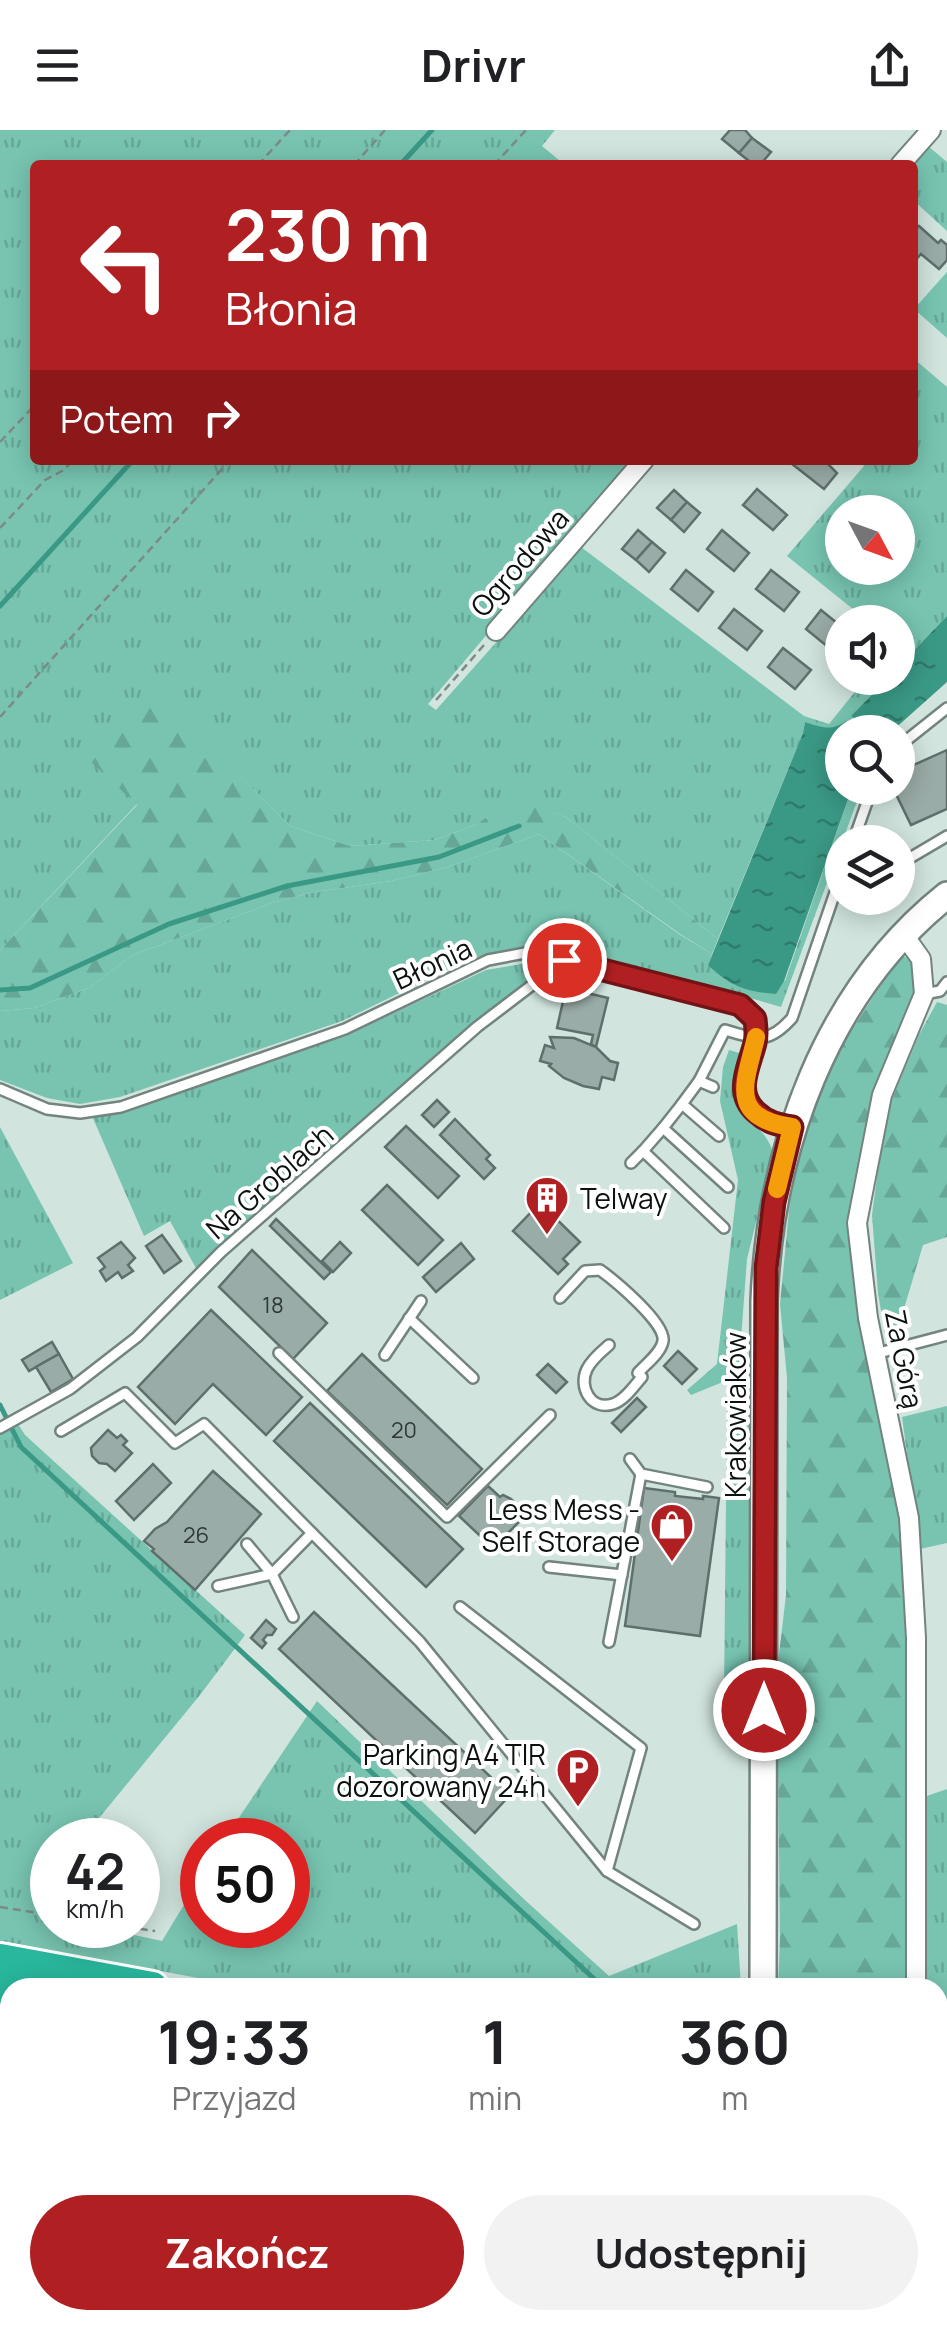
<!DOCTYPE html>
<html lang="pl">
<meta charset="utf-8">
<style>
:root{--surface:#fff;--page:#f2f2f2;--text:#202124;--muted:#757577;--accent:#b01f21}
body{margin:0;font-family:Manrope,sans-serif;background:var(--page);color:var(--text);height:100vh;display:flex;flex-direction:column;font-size:38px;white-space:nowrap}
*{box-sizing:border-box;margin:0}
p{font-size:32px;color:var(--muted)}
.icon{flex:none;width:55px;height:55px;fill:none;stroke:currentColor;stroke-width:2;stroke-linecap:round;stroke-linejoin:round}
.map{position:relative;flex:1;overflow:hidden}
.details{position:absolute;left:0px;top:1848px;width:948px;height:352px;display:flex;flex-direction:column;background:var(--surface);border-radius:30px 30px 0 0;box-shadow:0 5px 25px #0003}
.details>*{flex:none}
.top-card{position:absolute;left:30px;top:30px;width:888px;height:305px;border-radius:10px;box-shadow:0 5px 25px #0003;background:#b01f21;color:#fff;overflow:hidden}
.needle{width:65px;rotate:131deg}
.buttons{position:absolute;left:825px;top:365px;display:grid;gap:20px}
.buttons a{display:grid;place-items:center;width:90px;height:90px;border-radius:50%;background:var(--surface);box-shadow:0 5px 25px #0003;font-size:50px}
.speed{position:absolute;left:30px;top:1688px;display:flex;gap:20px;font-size:50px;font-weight:700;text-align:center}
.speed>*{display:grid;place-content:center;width:130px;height:130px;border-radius:50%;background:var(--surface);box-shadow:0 5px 25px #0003;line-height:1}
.speed small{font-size:25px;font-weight:400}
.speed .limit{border:15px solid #d22;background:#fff;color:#111}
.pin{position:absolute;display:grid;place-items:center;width:85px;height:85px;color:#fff;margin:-42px;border:5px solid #fff;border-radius:50%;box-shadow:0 2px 10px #0007}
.me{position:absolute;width:110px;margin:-55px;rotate:0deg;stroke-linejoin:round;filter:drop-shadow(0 0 8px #0008)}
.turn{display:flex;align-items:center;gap:35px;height:210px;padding:0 30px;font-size:45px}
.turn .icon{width:130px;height:130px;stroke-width:2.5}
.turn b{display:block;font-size:70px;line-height:85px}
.then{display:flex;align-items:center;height:95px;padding:0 30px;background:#0003;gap:20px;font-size:38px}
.eta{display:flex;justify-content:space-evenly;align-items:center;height:170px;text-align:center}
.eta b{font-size:60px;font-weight:700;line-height:70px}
.primary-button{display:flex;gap:20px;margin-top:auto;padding:20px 30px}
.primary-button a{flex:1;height:115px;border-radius:60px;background:var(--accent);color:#fff;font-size:40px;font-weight:700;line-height:115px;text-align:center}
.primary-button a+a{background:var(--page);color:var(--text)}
header{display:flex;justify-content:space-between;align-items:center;height:130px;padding:0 30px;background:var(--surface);font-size:45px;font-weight:700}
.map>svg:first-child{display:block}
.grass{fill:url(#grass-tufts);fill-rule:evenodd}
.forest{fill:url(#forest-firs)}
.water{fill:url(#water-ripples)}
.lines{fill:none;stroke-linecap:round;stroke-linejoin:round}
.stream{stroke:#3a9985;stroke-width:5}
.building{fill:#9aaca7;stroke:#5f6f6b;stroke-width:2.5}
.service-casing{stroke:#73847f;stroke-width:14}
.minor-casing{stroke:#73847f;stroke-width:22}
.secondary-casing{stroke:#73847f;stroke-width:30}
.motorway-casing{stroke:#fff;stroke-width:38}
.path{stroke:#7d8b87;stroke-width:2.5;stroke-dasharray:8 5;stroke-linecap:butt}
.service{stroke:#fff;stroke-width:9}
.minor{stroke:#fff;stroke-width:18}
.secondary{stroke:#fff;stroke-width:25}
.motorway{stroke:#29b79d;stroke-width:32}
.route-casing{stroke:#721415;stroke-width:25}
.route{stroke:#b01f21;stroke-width:18}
.slow{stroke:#f59e0b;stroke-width:18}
.labels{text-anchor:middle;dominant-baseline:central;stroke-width:8;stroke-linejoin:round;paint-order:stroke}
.number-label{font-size:22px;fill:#2e3835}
.street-label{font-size:28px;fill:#0a110f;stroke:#fff}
.poi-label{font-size:28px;fill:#0a110f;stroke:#fff;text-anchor:end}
</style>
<header><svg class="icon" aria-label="menu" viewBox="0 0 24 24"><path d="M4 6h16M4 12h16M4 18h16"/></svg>Drivr<svg class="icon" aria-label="share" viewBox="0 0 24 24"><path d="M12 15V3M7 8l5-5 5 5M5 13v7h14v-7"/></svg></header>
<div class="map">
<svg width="947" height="2199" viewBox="0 0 947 2199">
<defs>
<pattern id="grass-tufts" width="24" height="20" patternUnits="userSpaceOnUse" patternTransform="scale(2.5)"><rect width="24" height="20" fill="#78c4b1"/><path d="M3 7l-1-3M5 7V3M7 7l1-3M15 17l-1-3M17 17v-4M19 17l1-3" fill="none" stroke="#66a797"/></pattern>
<pattern id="forest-firs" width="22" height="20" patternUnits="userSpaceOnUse" patternTransform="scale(2.5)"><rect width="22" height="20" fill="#78c4b1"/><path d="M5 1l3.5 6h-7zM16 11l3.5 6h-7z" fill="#66a797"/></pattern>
<pattern id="water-ripples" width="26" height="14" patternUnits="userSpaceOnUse" patternTransform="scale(2.5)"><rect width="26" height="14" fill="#3a9985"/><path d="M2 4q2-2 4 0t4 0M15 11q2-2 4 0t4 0" fill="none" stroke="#2f7b6b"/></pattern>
</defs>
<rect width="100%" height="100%" fill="#d1e4de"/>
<g class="grass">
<polygon points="0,0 555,0 542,16 565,35 35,35 35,330 635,330 428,574 436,580 581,417 804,586 829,594 866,548 888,548 851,586 872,602 846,602 848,598 826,599 805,592 803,603 718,809 566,687 515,669 475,695 434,710 350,716 290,696 155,560 137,674 0,820"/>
<polygon points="928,16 947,32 947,101 913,70 912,35 910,35"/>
<polygon points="947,142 947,208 914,179"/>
<path d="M913,228l34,29v229l-49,51v-45h-29l-82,-66 77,-90 -5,-6h53zM842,382h56v56h-56z"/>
<polygon points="852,658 862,658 781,877 663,843 533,814 469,829 342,891 120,967 80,974 47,968 0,950 0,881 34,878 89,858 133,825 272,773 309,763 391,751 451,736 539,704 679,804 712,824 708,835 785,851"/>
<polygon points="527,833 547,835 476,892 197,1140 170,1091 144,1106 92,986 148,973 349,904 486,840"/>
<path d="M729,920l14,4c-2,11 -6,23 -6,34 -2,28 31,40 36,65l-26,106 -8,107 -4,11 -44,18 -4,-5 30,-26 21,-184 -18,-79 3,-34z"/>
<polygon points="0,997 73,1133 0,1170"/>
<polygon points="739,1273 751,1282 750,1557 745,1566 733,1568 724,1562 727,1274"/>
<polygon points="947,1276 947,1413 920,1419 902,1287"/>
<polygon points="18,1294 25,1305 245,1505 200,1565 81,1710 52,1710 52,1746 36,1768 52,1778 52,1795 88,1795 162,1811 202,1745 202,1795 288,1795 288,1710 224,1710 317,1571 526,1771 609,1846 737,1794 741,1857 246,1857 0,1811 0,1302"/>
<polygon points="947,1659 947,1920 938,1924 938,1858 923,1858 924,1667"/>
<polygon points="10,1942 10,2109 0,2100 0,1955"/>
<polygon points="101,2190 266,2190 260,2199 111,2199"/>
<polygon points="462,2190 589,2190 574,2199 476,2199"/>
</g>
<g class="forest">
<polygon points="155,559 290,696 350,716 434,710 475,695 515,668 566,687 718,809 712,824 680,804 539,704 451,736 391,751 309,763 272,773 133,825 89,858 34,878 0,881 0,820 137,675 89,630"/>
<polygon points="902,827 913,827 920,857 862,1025 868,1230 901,1400 911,1507 908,1857 778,1858 780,1809 777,1541 786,1465 787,1248 780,1174 791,1060 812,982 844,912 886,847"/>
<polygon points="937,872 947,875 947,1107 923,1115 897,1202 886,1210 878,1163 872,1085 880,1025 888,979 919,905"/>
</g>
<g class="water">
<polygon points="947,486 947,552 891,602 872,602 851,586 888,548 898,548 898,537"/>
<path d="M846,591l2,7 -2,4h-4v56h10l-68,193 -8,13c-30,-2 -46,-8 -68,-29l95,-232 2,-11c16,5 26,10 41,-1z"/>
</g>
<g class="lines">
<g class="stream">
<polyline points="400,35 432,0"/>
<polyline points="0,476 133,330"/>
<polyline points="0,860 30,858 169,794 287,756 439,727 519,696"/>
<polyline points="0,1275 21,1317 604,1858"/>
</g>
</g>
<g class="building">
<polygon points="730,0 745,0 752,8 739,23 722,9"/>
<polygon points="752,8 771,22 760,35 754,35 739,23"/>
<polygon points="919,96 938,113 941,110 947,115 947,130 939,139 921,124 912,134 912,104"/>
<polygon points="787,330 824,330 837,343 824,359"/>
<polygon points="757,359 787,385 773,400 743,375"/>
<polygon points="674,360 687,372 671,390 657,378"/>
<polygon points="687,372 700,383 684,402 671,390"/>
<polygon points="638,400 652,412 636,430 622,419"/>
<polygon points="722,400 749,423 734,441 707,419"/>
<polygon points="652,412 665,423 649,442 636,430"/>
<polygon points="686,440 713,462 698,481 671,459"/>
<polygon points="771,440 799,462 784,481 756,459"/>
<polygon points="734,479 762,501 747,520 719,498"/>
<polygon points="821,480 842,497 842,509 833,521 806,499"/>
<polygon points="783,518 811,540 795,559 768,537"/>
<polygon points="947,620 947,679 911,695 893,658 898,658 898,642"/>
<polygon points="566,858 608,868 596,917 591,914 593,905 557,898"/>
<polygon points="550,907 574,908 596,917 610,931 618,933 614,950 602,947 599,959 583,956 564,948 549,936 551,934 540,931 545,915 554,918"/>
<polygon points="437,970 449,982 434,997 422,985"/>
<polygon points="455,989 490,1025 486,1029 495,1038 484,1049 440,1005"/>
<polygon points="406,996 459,1046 438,1068 385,1017"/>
<polygon points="387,1055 443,1110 418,1135 362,1080"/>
<polygon points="540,1073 580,1112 563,1129 568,1134 558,1144 513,1101"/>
<polygon points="276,1089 331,1142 324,1149 270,1096"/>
<polygon points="162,1105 181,1131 164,1143 146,1116"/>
<polygon points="121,1112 135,1128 128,1135 133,1141 122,1148 118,1142 106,1151 100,1141 105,1137 98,1128"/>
<polygon points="340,1112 351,1123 333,1142 322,1131"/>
<polygon points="461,1113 474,1129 436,1162 423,1147"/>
<polygon points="252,1120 327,1193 293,1229 219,1157"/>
<polygon points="211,1180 302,1267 266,1305 213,1254 175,1294 138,1257"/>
<polygon points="52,1212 59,1224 29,1241 22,1230"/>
<polygon points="678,1221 697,1239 682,1254 664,1236"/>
<polygon points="59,1224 73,1249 51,1262 36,1237"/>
<polygon points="362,1224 482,1339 447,1375 327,1261"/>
<polygon points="548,1234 567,1252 556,1263 537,1245"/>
<polygon points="637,1268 646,1277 621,1302 612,1293"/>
<polygon points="310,1273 463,1419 426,1457 274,1311"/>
<polygon points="108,1300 117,1308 121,1305 127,1311 123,1315 132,1323 115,1341 107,1334 99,1333 92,1326 91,1318"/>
<polygon points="153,1334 171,1353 134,1390 116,1371"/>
<polygon points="213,1341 261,1384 195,1460 152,1421 154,1419 144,1411 155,1399 167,1392"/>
<polygon points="488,1356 500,1367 503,1365 511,1369 527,1384 493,1418 459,1386"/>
<polygon points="644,1358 675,1362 675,1366 703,1369 703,1366 719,1368 700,1506 625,1496"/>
<polygon points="314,1482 510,1665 475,1703 279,1519"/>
<polygon points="266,1490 276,1499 272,1505 267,1505 263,1510 266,1513 262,1518 251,1508"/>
</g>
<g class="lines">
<defs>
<g id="service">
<polyline points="898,617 947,578"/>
<polyline points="853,712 872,658"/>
<polyline points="898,735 947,706"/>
<polyline points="924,864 940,861 947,852"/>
<polyline points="699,951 682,974 719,1006"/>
<path d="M713,957l-14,-6 26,-51c31,9 43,15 67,-12l50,-146"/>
<path d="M0,959l47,20 33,4 41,-6 224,-78 143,-69 37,-7 40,7 175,45 15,14c1,8 2,16 0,24 -6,23 -21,47 0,67 11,11 20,14 35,16"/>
<polyline points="682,974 663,998 728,1057"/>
<polyline points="663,998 643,1021 724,1098"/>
<polyline points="631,1033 643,1021"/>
<path d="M560,1168l25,-27 15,-1c14,10 66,53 63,71 -2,12 -17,23 -25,32"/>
<polyline points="409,1188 473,1248"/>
<path d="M609,1215c-8,7 -17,14 -22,24 -9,18 4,42 26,35 12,-4 21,-18 29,-27"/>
<polyline points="279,1223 447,1387 550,1285"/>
<polyline points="875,1224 947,1205"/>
<polyline points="385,1225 421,1171"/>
<polyline points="0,1298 70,1259 137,1207 221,1122 477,897 565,830"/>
<polyline points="61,1301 125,1263 175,1313 204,1294 420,1512 607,1741 694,1794"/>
<polyline points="630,1329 641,1344 707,1357"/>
<polyline points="584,1412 629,1413"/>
<polyline points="247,1414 272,1444 293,1487"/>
<polyline points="549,1437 622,1445"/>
<polyline points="218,1456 272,1444 312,1403"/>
<polyline points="460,1477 641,1618 607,1741"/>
<polyline points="609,1512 641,1344"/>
<polyline points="0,1906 10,1908"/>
<polyline points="89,2190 98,2199"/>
<polyline points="628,2199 639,2190"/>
</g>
<g id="minor">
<polyline points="900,35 931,0"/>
<polyline points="496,501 644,330"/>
<polyline points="904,805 921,829 924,864 882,965 857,1093 868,1188 909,1388 916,1508 916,1858"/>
<polyline points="938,2080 947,2076"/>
<polyline points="814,2199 822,2190"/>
</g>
<g id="secondary">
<path d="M763,1858l1,-687c6,-151 61,-309 183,-406"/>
<polyline points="599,2199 611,2190"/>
</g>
<g id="motorway">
<polyline points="0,1830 152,1858"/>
<polyline points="0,1858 10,1859"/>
<polyline points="938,2135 947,2140"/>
<polyline points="938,2166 947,2172"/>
</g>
</defs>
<use href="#service" class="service-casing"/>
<use href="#minor" class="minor-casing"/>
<use href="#secondary" class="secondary-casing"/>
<use href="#motorway" class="motorway-casing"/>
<g class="path">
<polyline points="258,35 290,0"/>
<polyline points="354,35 385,0"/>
<polyline points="494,35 526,0"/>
<polyline points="0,312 35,275"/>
<polyline points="0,398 45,350 62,341 74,330"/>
<polyline points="436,570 484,515"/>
<polyline points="0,587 230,330"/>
<polyline points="0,1777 52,1785"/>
<polyline points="114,1795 155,1801"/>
</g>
<use href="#service" class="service"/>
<use href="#minor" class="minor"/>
<use href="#secondary" class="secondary"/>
<use href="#motorway" class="motorway"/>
</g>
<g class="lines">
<defs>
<path id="route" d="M564,830l176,45 15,14c1,9 2,16 0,24 -6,24 -21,49 1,69 11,10 21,13 36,15l-18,75 -8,66 -2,442"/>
</defs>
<use href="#route" class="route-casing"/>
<use href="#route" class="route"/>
<path class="slow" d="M756,907c-10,44 -30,81 36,90l-15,62"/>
</g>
<defs>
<symbol id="building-pin" viewBox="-11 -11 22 30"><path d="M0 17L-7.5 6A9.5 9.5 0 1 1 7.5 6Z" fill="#b01f21" stroke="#fff"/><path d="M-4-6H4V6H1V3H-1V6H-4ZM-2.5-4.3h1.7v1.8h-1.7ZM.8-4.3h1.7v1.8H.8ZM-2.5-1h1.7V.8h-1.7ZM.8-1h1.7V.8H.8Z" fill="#fff"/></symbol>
<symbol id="shop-pin" viewBox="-11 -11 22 30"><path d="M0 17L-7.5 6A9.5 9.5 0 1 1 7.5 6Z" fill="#b01f21" stroke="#fff"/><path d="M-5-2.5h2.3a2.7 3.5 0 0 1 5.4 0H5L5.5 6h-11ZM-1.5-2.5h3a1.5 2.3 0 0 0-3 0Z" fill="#fff"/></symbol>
<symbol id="parking-pin" viewBox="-11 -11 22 30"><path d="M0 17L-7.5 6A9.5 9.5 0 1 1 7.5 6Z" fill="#b01f21" stroke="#fff"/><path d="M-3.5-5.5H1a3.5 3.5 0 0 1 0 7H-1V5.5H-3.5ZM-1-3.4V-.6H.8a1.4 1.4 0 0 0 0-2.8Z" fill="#fff"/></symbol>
</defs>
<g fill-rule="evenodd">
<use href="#building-pin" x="522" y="1043" width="50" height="68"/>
<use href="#shop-pin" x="647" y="1370" width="50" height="68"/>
<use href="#parking-pin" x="553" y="1615" width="50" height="68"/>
</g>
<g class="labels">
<g class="number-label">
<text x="273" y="1175">18</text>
<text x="404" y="1300">20</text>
<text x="196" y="1405">26</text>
</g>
<g class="street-label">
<text transform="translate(519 432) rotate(-49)">Ogrodowa</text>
<text transform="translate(432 833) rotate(-25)">Błonia</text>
<text transform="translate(269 1051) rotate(-41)">Na Groblach</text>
<text transform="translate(905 1229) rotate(79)">Za Górą</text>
<text transform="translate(735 1285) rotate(-90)">Krakowiaków</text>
</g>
<g class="poi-label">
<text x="580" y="1068" text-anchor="start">Telway</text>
<text x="640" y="1379">Less Mess -<tspan x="640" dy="32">Self Storage</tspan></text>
<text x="546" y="1624">Parking A4 TIR<tspan x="546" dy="32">dozorowany 24h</tspan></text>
</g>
</g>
</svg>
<div class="buttons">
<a><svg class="needle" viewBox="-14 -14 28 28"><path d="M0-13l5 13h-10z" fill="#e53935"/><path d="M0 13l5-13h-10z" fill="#757577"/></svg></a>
<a><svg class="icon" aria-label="sound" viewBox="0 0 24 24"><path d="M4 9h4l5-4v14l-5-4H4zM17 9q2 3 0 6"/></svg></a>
<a><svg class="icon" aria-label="search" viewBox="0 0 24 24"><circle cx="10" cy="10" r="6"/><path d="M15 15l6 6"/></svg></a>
<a><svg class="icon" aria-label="layers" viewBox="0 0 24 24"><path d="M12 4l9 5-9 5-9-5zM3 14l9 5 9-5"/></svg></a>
</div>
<div class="speed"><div>42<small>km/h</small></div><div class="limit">50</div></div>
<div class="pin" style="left:564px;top:830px;background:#d93025"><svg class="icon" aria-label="arrive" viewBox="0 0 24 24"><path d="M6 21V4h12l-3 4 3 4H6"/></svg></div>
<svg class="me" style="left:764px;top:1580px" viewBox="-20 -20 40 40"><circle r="17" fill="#b01f21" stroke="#fff" stroke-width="3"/><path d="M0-11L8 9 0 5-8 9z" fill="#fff"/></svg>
<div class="top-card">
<div class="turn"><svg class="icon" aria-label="left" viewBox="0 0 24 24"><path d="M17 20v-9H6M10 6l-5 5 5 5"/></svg><div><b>230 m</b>Błonia</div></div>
<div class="then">Potem<svg class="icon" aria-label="right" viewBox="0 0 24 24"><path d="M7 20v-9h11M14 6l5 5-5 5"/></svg></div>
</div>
<section class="details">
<div class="eta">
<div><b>19:33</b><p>Przyjazd</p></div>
<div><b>1</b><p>min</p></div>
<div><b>360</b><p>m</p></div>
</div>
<div class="primary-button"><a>Zakończ</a><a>Udostępnij</a></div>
</section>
</div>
